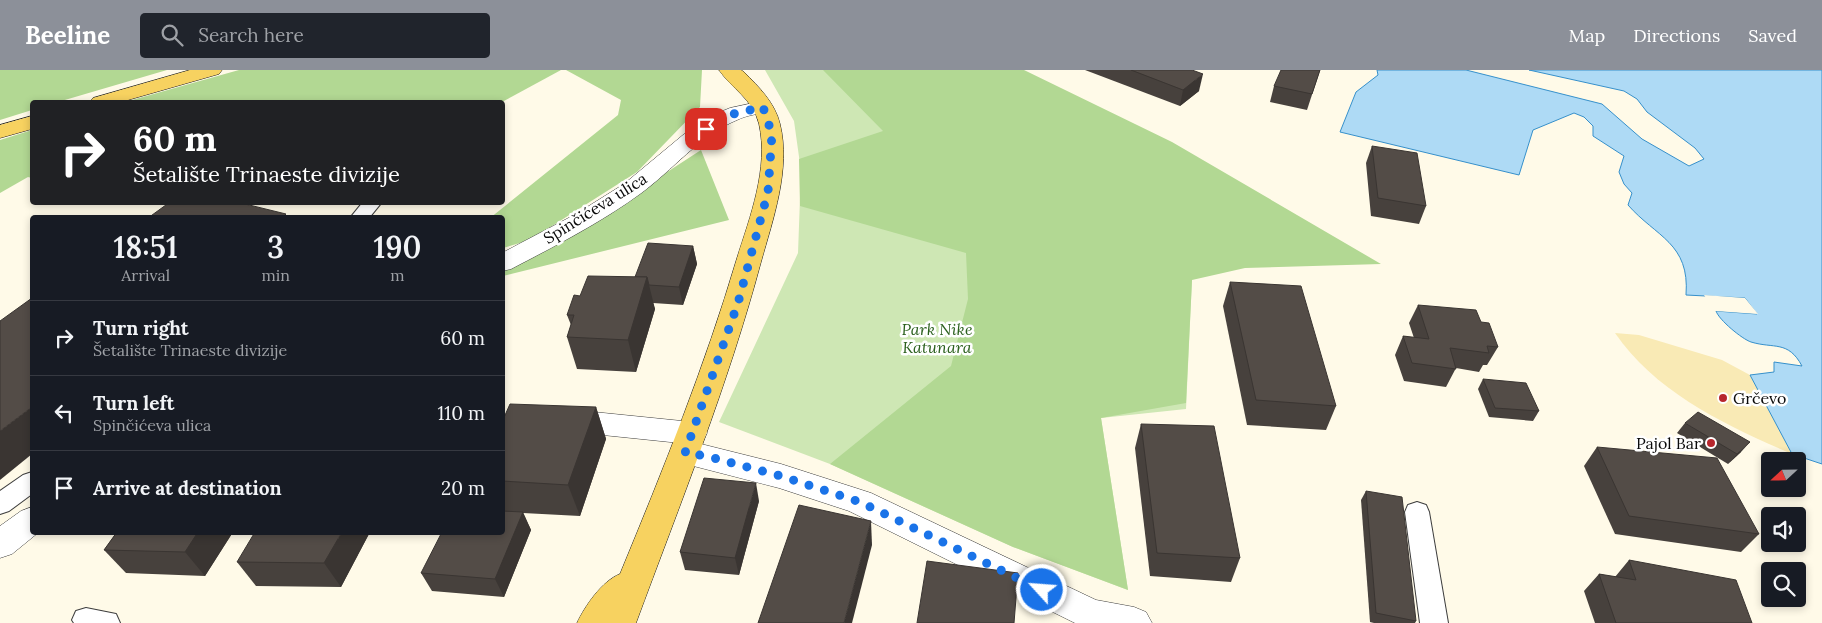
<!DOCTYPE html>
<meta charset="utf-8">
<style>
:root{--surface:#171b24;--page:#20242c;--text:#f1f3f6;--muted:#9ea1a6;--line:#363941;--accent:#8c9099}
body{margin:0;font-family:Lora,serif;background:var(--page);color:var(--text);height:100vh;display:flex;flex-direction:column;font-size:19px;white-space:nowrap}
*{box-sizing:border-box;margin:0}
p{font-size:16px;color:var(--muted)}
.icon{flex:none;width:28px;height:28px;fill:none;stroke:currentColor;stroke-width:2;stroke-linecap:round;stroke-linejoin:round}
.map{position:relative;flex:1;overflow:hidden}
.drawer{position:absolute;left:30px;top:145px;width:475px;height:320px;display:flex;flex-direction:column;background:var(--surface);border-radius:5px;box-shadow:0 2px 8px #0003}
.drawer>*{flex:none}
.top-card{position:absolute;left:30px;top:30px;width:475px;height:105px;border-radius:5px;box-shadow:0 2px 8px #0003;background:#202124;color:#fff;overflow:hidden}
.needle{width:32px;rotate:248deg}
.fabs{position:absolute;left:1761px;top:382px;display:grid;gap:10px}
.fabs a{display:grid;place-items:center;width:45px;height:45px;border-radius:5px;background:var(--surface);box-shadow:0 2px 8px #0003;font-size:25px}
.pin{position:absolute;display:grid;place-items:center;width:42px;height:42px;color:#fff;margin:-21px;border-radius:10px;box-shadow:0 2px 8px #0006}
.me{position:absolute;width:55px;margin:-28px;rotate:296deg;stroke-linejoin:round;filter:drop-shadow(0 0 4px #0008)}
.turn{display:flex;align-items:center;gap:18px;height:105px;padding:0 20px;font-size:22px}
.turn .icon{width:65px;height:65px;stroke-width:2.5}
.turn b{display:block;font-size:35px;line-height:42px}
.eta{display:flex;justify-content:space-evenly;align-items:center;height:85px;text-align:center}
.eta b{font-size:30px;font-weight:600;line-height:35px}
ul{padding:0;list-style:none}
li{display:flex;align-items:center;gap:15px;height:75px;padding:0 20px;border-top:1px solid var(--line)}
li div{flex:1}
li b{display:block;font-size:19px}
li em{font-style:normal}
header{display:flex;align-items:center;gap:30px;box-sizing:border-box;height:70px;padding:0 25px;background:var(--accent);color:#fff}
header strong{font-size:24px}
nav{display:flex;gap:28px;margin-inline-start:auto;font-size:18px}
.search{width:350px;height:45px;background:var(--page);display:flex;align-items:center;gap:12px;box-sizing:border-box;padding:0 18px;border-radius:5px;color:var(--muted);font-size:19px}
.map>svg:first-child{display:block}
.green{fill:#cee7b4}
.forest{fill:#b2d893}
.sand{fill:#f9eab5}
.water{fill:#aedaf5;stroke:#3690cb}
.pier{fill:#fffae8}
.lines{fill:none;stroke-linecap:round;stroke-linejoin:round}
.service-casing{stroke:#3d3d3d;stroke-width:2}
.minor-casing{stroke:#3d3d3d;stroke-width:1}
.primary-casing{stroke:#1b1b1b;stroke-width:1}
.service{fill:#fff;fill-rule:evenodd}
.minor{fill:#fff;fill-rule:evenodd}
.primary{fill:#f7d260;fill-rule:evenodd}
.wall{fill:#47413d}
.shaded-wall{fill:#3a3532}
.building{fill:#534c47;stroke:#3a3532}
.route{stroke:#1a73e8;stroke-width:9;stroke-dasharray:0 16.2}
.poi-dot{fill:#b7262d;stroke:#fff;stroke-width:2}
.labels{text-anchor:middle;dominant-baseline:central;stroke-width:5;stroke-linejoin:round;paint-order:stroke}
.street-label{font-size:16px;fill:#0a0a0a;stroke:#fff}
.park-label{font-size:16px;font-style:italic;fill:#2b601d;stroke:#fff}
.poi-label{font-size:16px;fill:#0a0a0a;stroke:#fff;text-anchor:start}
</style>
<header>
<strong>Beeline</strong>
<div class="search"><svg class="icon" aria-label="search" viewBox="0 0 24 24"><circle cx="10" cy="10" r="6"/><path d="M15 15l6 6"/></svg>Search here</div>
<nav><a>Map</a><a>Directions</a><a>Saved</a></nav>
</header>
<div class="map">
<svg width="1822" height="553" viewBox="0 0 1822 553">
<rect width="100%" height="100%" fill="#fffae8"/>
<polygon class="green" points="765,0 882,0 1192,210 1186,339 1101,348 1128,520 1013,477 830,394 719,352 798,183 801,101 794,51"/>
<g class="forest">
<polygon points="0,0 167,0 58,32 32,32 32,40 0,50"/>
<polygon points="239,0 561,0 502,32 125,32"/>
<polygon points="566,0 702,0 700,37 637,102 530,170 503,178 502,148 490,148 618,45 621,30"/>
<polygon points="823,0 1024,0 1172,72 1381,194 1245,198 1192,210 1186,333 1101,348 1128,520 1013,477 830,394 951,296 968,229 966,183 800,136 799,89 883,61"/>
<polygon points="32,60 32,108 28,107 0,123 0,70"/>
<polygon points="701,80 729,150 503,206 503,200 601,145"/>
</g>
<path class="sand" d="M1615,263l24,2 83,25 28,15 42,79c-65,-28 -136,-61 -177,-121z"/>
<path class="water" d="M1377,0h89l136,34 40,35 47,27 15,-7 -9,-11 -48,-36 -10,-13 -13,-8 -95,-21h293v394l-30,-10 -42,-79 24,-3v-10l28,4c-14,-26 -28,-17 -51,-24 -9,-3 -32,-22 -35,-31l41,3 -12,-16 -59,-3c4,-52 -30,-58 -58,-90l4,-12 -8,-9 -5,-12 5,-16 -31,-20v-10l-9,-9 -10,-4 -41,17 -14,45 -179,-43 16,-40 22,-17z"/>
<polygon class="pier" points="1704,225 1745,228 1758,244 1716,241 1715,239 1753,241 1744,230 1706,228"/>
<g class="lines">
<defs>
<g id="service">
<polygon points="363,132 382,132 369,148 350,148"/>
<polygon points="32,402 32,424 9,441 0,444 0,421 23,405"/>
<polygon points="1417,432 1426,435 1429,442 1448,553 1420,553 1405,442 1408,435"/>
<polygon points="86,538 116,544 120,553 74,553 72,550 76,541"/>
</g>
<g id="minor">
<path d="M763,31l7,2 3,4 -3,4c-11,3 -23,4 -33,9 -38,16 -64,50 -97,74 -40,29 -85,52 -129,75l-9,2v-18l74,-39 48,-30 59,-49 25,-18 22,-9z"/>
<polygon points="564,339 692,352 703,355 707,363 703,371 697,373 781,394 871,423 1096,530 1134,537 1146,542 1152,553 1075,553 849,441 779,418 674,391 670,383 674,375 680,373 564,361 554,358 549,350 554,342"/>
<polygon points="32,437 32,462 39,462 12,484 0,488 0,456 21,441"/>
</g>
<g id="primary">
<polygon points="190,0 222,0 219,4 121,32 90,32 93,28"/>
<path d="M719,0h22l3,2c15,15 31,31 36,52 11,45 -7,95 -19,138 -33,123 -81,242 -125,361h-59c8,-17 25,-42 43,-49 43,-104 85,-208 117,-316 13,-41 32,-90 22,-134 -6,-25 -27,-35 -40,-54z"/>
<polygon points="32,46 32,59 0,68 0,55"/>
</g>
</defs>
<use href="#service" class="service-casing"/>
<use href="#minor" class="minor-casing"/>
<use href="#primary" class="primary-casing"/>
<use href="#service" class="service"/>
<use href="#minor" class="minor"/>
<use href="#primary" class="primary"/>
</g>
<g class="wall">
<polygon points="1085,0 1192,0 1199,21 1180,36"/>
<polygon points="1320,0 1307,40 1270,32 1274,16"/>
<polygon points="1372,76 1426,136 1419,154 1371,146 1366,93"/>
<polygon points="693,176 697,194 683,235 653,233 655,239 636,302 577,299 567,267 571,255 567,245 580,226 635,207"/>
<polygon points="1230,212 1336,336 1326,360 1247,355 1223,236"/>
<polygon points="1418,235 1481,252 1498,277 1487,295 1483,295 1479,302 1456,298 1446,317 1404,311 1395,285 1403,266 1414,268 1409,253"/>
<polygon points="1483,309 1539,341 1533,351 1489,347 1478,319"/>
<polygon points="596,337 606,369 580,446 523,443 531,460 504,527 432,521 421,503 502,462 502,352"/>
<polygon points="1685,353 1741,382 1728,394 1677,363"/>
<polygon points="1141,354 1240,488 1231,512 1150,506 1135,378"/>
<polygon points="1597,377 1759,464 1741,482 1615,464 1584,396"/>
<polygon points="1366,421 1416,551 1415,553 1374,553 1370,552 1361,430"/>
<polygon points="759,431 739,505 685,500 680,482"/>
<polygon points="117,462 233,462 205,506 126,503 104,480"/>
<polygon points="370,462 341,517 256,516 237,492"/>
<polygon points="1629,490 1752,553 1595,553 1584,521 1599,504 1615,507"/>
</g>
<g class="shaded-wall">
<polygon points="1203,4 1199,21 1180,36 1183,20"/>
<polygon points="693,176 697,194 683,235 679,217"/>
<polygon points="647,207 655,239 636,302 628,270"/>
<polygon points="32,337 32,384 0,410 0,361"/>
<polygon points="596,337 606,369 580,446 568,415"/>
<polygon points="1750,372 1741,382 1728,394 1737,384"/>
<polygon points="756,413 759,431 739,505 735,488"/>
<polygon points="523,442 531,460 504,527 495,509"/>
<polygon points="871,451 872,475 852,553 844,553"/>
<polygon points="198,462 233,462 205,506 185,482"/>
<polygon points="342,462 370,462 341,517 324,493"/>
</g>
<g class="building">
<polygon points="1131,0 1192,0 1203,4 1183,20"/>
<polygon points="1281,0 1320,0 1312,24 1274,16"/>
<polygon points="1372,76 1417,83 1426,136 1378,128"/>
<polygon points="170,132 237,132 286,144 282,148 148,148"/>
<polygon points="648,173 693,176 679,217 649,215 647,207 635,207"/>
<polygon points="588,206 647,207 628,270 567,267 574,245 567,245 574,225 580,226"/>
<polygon points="1230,212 1301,216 1336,336 1256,330"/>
<polygon points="32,228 32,337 0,361 0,251"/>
<polygon points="1418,235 1476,240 1481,252 1489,253 1498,277 1487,276 1489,283 1450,278 1456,299 1412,293 1403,266 1429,269"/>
<polygon points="1483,309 1526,313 1539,341 1495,338"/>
<polygon points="510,334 596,337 568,415 502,411 502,352"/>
<polygon points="1698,342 1750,372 1737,384 1685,353"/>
<polygon points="1141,354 1214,356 1240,488 1157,483"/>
<polygon points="1597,377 1717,388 1759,464 1629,446"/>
<polygon points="704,408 756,413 735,488 680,482"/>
<polygon points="1366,421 1402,427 1416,551 1376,543"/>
<polygon points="799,435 871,451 844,553 758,553"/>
<polygon points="502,441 523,442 495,509 421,503 442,462 502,462"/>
<polygon points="117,462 198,462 185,482 104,480"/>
<polygon points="255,462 342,462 324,493 237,492"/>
<polygon points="1629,490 1736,510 1752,553 1616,553 1599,504 1636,510"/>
<polygon points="927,491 1018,503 1014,553 917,553"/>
</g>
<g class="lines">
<polyline class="route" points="706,59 729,45 763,37 772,64 768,122 738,233 685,383 706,386 781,406 860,432 1042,520"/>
</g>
<g class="poi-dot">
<circle cx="1723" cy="328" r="5"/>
<circle cx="1711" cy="373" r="5"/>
</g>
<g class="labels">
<g class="street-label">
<text transform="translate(595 138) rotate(-32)">Spinčićeva ulica</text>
</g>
<g class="park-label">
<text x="937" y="259">Park Nike<tspan x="937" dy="18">Katunara</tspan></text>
</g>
<g class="poi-label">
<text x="1733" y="328">Grčevo</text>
<text x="1701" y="373" text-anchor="end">Pajol Bar</text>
</g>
</g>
</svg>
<div class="fabs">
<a><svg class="needle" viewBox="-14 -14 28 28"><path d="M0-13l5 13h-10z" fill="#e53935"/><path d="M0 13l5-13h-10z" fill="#9ea1a6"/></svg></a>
<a><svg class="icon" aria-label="sound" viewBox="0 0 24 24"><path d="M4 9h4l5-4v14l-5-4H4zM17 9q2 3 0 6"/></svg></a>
<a><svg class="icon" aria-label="search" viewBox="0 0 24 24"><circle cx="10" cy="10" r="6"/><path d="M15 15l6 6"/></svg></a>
</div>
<div class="pin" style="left:706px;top:59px;background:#d93025"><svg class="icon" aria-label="arrive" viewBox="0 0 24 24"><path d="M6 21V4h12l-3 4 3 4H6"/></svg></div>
<svg class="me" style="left:1042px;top:520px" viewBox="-20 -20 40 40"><circle r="17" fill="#1a73e8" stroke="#fff" stroke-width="3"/><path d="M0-11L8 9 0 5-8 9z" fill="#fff"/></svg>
<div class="top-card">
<div class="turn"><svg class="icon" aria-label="right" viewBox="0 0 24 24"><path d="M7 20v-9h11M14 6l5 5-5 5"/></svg><div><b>60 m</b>Šetalište Trinaeste divizije</div></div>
</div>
<section class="drawer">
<div class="eta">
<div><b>18:51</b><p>Arrival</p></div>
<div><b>3</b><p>min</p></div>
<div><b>190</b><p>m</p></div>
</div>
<ul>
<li><svg class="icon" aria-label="right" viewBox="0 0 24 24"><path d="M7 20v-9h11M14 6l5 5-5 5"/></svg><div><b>Turn right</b><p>Šetalište Trinaeste divizije</p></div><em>60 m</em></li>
<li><svg class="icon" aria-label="left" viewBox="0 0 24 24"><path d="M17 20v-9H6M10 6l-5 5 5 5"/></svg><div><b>Turn left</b><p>Spinčićeva ulica</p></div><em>110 m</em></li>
<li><svg class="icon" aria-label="arrive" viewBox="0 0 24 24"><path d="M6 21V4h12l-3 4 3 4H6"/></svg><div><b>Arrive at destination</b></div><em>20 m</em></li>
</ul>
</section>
</div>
